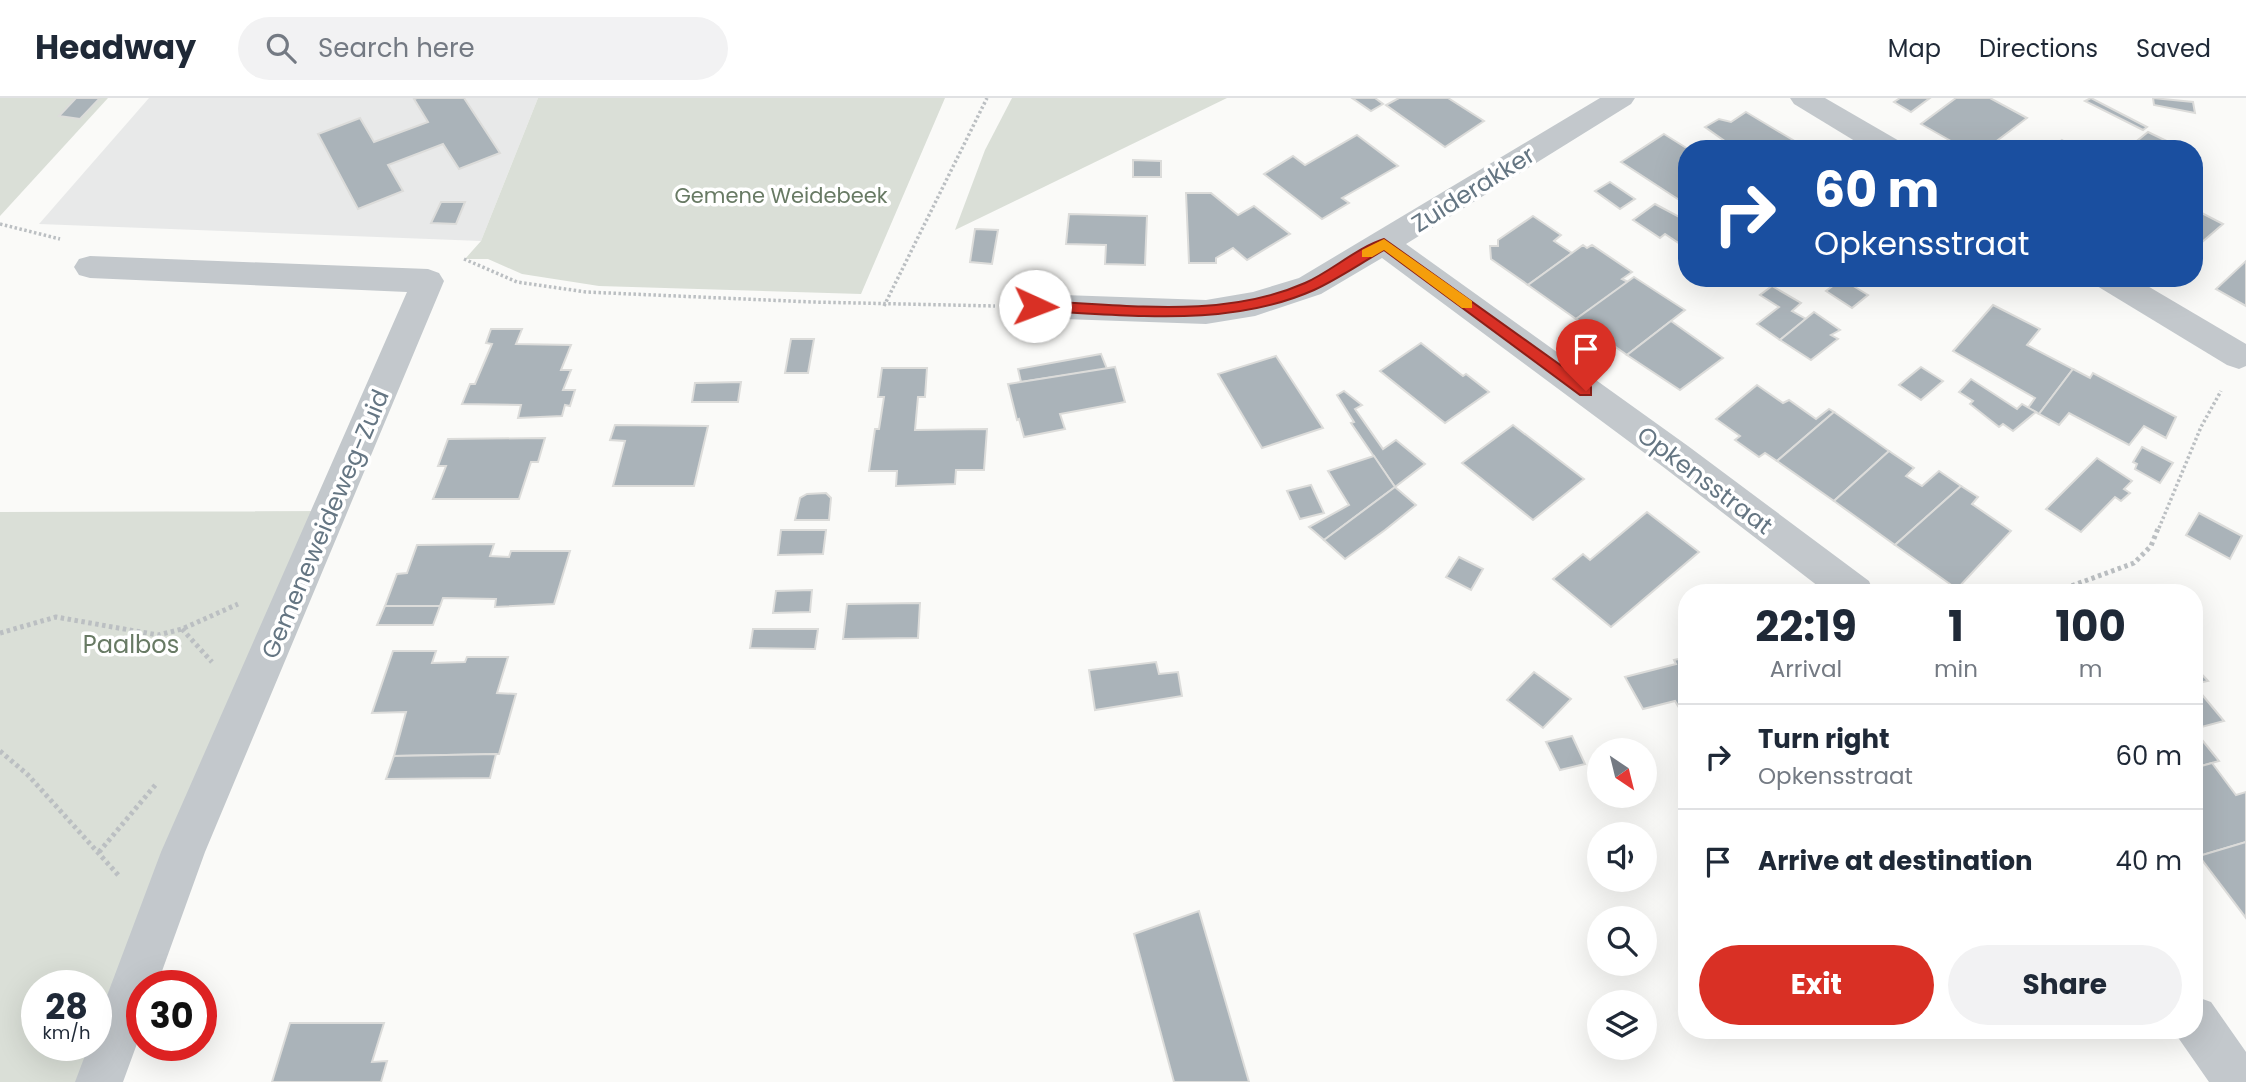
<!DOCTYPE html>
<style>
:root{--surface:#fff;--page:#f2f2f3;--text:#1f2937;--muted:#747a83;--line:#e0e1e3;--accent:#d93025}
body{margin:0;font-family:Poppins,sans-serif;background:var(--page);color:var(--text);height:100vh;display:flex;flex-direction:column;font-size:26px;white-space:nowrap}
*{box-sizing:border-box;margin:0}
p{font-size:23px;color:var(--muted)}
.icon{flex:none;width:38px;height:38px;fill:none;stroke:currentColor;stroke-width:2;stroke-linecap:round;stroke-linejoin:round}
.map{position:relative;flex:1;overflow:hidden}
.side{position:absolute;left:1678px;top:486px;width:525px;height:455px;display:flex;flex-direction:column;background:var(--surface);border-radius:28px;box-shadow:0 7px 28px #0002}
.side>*{flex:none}
.hud{position:absolute;left:1678px;top:42px;width:525px;height:147px;border-radius:28px;box-shadow:0 7px 28px #0002;background:#1a4fa0;color:#fff;overflow:hidden}
.needle{width:46px;rotate:145deg}
.buttons{position:absolute;left:1587px;top:640px;display:grid;gap:14px}
.buttons a{display:grid;place-items:center;width:70px;height:70px;border-radius:50%;background:var(--surface);box-shadow:0 7px 28px #0002;font-size:35px}
.speed{position:absolute;left:21px;top:872px;display:flex;gap:14px;font-size:35px;font-weight:700;text-align:center}
.speed>*{display:grid;place-content:center;width:91px;height:91px;border-radius:50%;background:var(--surface);box-shadow:0 7px 28px #0002;line-height:1}
.speed small{font-size:18px;font-weight:400}
.speed .limit{border:10px solid #d22;background:#fff;color:#111}
.pin{position:absolute;display:grid;place-items:center;width:60px;height:60px;color:#fff;margin:-72px -30px;border-radius:50% 50% 50% 0;rotate:-45deg;box-shadow:0 0 7px #0007}
.pin .icon{rotate:45deg}
.me{position:absolute;width:77px;margin:-38px;rotate:92deg;stroke-linejoin:round;filter:drop-shadow(0 0 5px #0008)}
.turn{display:flex;align-items:center;gap:24px;height:147px;padding:0 21px;font-size:32px}
.turn .icon{width:91px;height:91px;stroke-width:2.5}
.turn b{display:block;font-size:49px;line-height:60px}
.eta{display:flex;justify-content:space-evenly;align-items:center;height:119px;text-align:center}
.eta b{font-size:42px;font-weight:700;line-height:49px}
.cta{display:flex;gap:14px;margin-top:auto;padding:14px 21px}
.cta a{flex:1;height:80px;border-radius:42px;background:var(--accent);color:#fff;font-size:28px;font-weight:700;line-height:80px;text-align:center}
.cta a+a{background:var(--page);color:var(--text)}
ul{padding:0;list-style:none}
li{display:flex;align-items:center;gap:21px;height:105px;padding:0 21px;border-top:2px solid var(--line)}
li div{flex:1}
li b{display:block;font-size:26px}
li em{font-style:normal}
header{display:flex;align-items:center;gap:42px;box-sizing:border-box;height:98px;padding:0 35px;background:var(--surface);border-bottom:2px solid var(--line)}
header strong{font-size:33px}
nav{display:flex;gap:38px;margin-inline-start:auto;font-size:24px}
.search{width:490px;height:63px;background:var(--page);display:flex;align-items:center;gap:18px;box-sizing:border-box;padding:0 24px;border-radius:38px;color:var(--muted);font-size:26px}
.map>svg:first-child{display:block}
.built{fill:#e8e9e9}
.green{fill:#dadfd7;fill-rule:evenodd}
.building{fill:#aab3b9;stroke:#dcdcda;stroke-width:2}
.lines{fill:none;stroke-linecap:round;stroke-linejoin:round}
.path-far1{stroke:#bbbfc2;stroke-width:3.5;stroke-dasharray:2.5 2.5;stroke-linecap:butt}
.path{stroke:#bbbfc2;stroke-width:5;stroke-dasharray:3.5 3.5;stroke-linecap:butt}
.minor{fill:#c3c8cc;fill-rule:evenodd}
.route{fill:#d93025;stroke:#8d1f18;stroke-width:2}
.slow{fill:#f59e0b}
.labels{text-anchor:middle;dominant-baseline:central;stroke-width:7;stroke-linejoin:round;paint-order:stroke}
.far-park-label{font-size:21px;fill:#687a64;stroke:#fff}
.street-label{font-size:24px;fill:#657683;stroke:#fff}
.park-label{font-size:24px;fill:#687a64;stroke:#fff}
</style>
<header>
<strong>Headway</strong>
<div class="search"><svg class="icon" aria-label="search" viewBox="0 0 24 24"><circle cx="10" cy="10" r="6"/><path d="M15 15l6 6"/></svg>Search here</div>
<nav><a>Map</a><a>Directions</a><a>Saved</a></nav>
</header>
<div class="map">
<svg width="2246" height="984" viewBox="0 0 2246 984">
<rect width="100%" height="100%" fill="#fafaf8"/>
<polygon class="built" points="149,0 538,0 481,143 39,126"/>
<g class="green">
<polygon points="0,0 108,0 0,118"/>
<polygon points="538,0 945,0 861,196 599,188 522,176 488,161 465,161 481,143"/>
<polygon points="1012,0 1227,0 955,132 985,52"/>
<path d="M330,413l-243,571h-87v-570zM37,887h59v60h-59z"/>
</g>
<g class="building">
<polygon points="76,0 100,0 80,21 59,18"/>
<polygon points="417,0 464,0 500,55 459,71 443,46 388,67 403,93 358,111 318,36 360,20 374,44 428,24 414,1"/>
<polygon points="1352,0 1375,0 1383,6 1371,13"/>
<polygon points="1399,0 1448,0 1484,23 1445,49 1386,7"/>
<polygon points="1900,0 1930,0 1911,14 1894,4"/>
<polygon points="1956,0 1990,0 2027,20 1986,51 1965,51 1921,26"/>
<polygon points="2091,0 2147,29 2143,32 2085,3"/>
<polygon points="2153,0 2193,4 2195,15 2154,7"/>
<polygon points="1746,14 1808,51 1736,51 1705,29 1719,21 1731,24"/>
<polygon points="2148,34 2179,49 2127,51"/>
<polygon points="1664,36 1688,51 1687,107 1621,64"/>
<polygon points="1357,37 1398,68 1342,100 1349,105 1322,121 1264,76 1293,58 1305,67"/>
<polygon points="2062,42 2078,51 2051,51"/>
<polygon points="1133,62 1161,63 1161,79 1133,79"/>
<polygon points="1610,84 1635,101 1620,111 1595,93"/>
<polygon points="1186,95 1211,95 1238,117 1254,108 1290,136 1247,162 1233,150 1216,160 1216,165 1189,165"/>
<polygon points="441,104 465,104 456,126 431,125"/>
<polygon points="1655,106 1687,123 1687,141 1680,146 1665,136 1660,140 1633,122"/>
<polygon points="2194,111 2223,126 2194,151"/>
<polygon points="1069,116 1147,118 1145,167 1105,166 1106,147 1066,146"/>
<polygon points="1533,118 1561,137 1554,143 1572,155 1528,187 1491,161 1490,148 1498,148 1498,142"/>
<polygon points="975,131 998,132 992,166 970,164"/>
<polygon points="1583,147 1587,150 1592,147 1632,174 1622,181 1628,184 1576,221 1528,187"/>
<polygon points="2246,163 2246,208 2216,191"/>
<polygon points="1634,179 1685,212 1627,257 1576,221"/>
<polygon points="1842,181 1868,197 1852,210 1826,193"/>
<polygon points="1772,188 1801,205 1792,213 1806,221 1780,242 1757,226 1779,209 1760,197"/>
<polygon points="1993,207 2040,231 2027,247 2073,271 2039,316 2028,310 2035,300 1953,253"/>
<polygon points="1814,214 1840,232 1831,237 1838,241 1811,262 1780,242"/>
<polygon points="1671,223 1723,260 1680,292 1627,257"/>
<polygon points="491,231 522,231 516,246 571,247 561,272 571,272 563,292 575,292 570,308 565,307 562,318 518,320 521,307 462,306 470,286 475,286 492,246 486,245"/>
<polygon points="791,241 814,241 808,275 785,275"/>
<polygon points="1421,245 1463,278 1466,276 1489,294 1445,325 1380,273"/>
<polygon points="1101,256 1107,271 1021,284 1018,271"/>
<polygon points="1276,258 1323,330 1262,350 1218,276"/>
<polygon points="1115,269 1125,304 1060,316 1065,331 1024,339 1019,321 1017,322 1008,286"/>
<polygon points="1921,269 1943,283 1921,302 1899,287"/>
<polygon points="882,270 927,270 925,299 918,299 915,332 987,331 984,372 956,372 955,386 896,388 897,373 869,373 875,331 879,331 884,299 878,299"/>
<polygon points="2073,271 2090,280 2093,275 2176,319 2166,340 2144,328 2129,347 2069,315 2059,327 2039,316"/>
<polygon points="1971,281 2017,311 2022,306 2036,314 2013,333 2003,326 1999,329 1970,306 1973,303 1959,294"/>
<polygon points="741,284 738,304 692,304 695,285"/>
<polygon points="1757,287 1783,305 1789,302 1816,321 1829,311 1834,314 1777,363 1765,355 1759,359 1735,342 1740,338 1716,321"/>
<polygon points="1344,293 1362,307 1355,311 1383,351 1396,342 1425,366 1395,389 1351,325 1354,324 1337,297"/>
<polygon points="1834,314 1889,353 1834,403 1777,363"/>
<polygon points="615,327 708,328 694,388 613,388 625,343 610,342"/>
<polygon points="1513,327 1584,381 1533,422 1462,365"/>
<polygon points="545,340 538,364 531,364 519,401 433,401 446,368 438,368 448,341"/>
<polygon points="2142,349 2173,365 2160,385 2135,371 2137,366 2133,364"/>
<polygon points="1889,353 1914,370 1906,378 1922,388 1939,373 1961,388 1895,447 1834,403"/>
<polygon points="1374,358 1395,389 1324,442 1309,429 1349,407 1328,373"/>
<polygon points="2097,360 2132,383 2124,391 2130,395 2121,403 2115,399 2081,434 2046,411"/>
<polygon points="1311,387 1324,415 1300,421 1287,393"/>
<polygon points="1961,388 1978,399 1972,406 2011,433 1957,491 1895,447"/>
<polygon points="1395,389 1416,407 1385,432 1345,461 1324,442"/>
<polygon points="826,395 831,400 829,422 795,422 800,400 807,396"/>
<polygon points="1647,414 1699,454 1611,529 1553,481 1583,456 1590,462"/>
<polygon points="2199,415 2242,438 2230,461 2186,437"/>
<polygon points="781,432 826,432 823,456 778,457"/>
<polygon points="494,446 490,458 509,459 511,453 570,453 554,506 495,509 496,501 443,500 440,508 385,508 397,476 407,475 417,447"/>
<polygon points="1459,459 1483,471 1471,492 1446,479"/>
<polygon points="812,492 810,514 773,515 776,493"/>
<polygon points="920,505 918,540 843,541 847,506"/>
<polygon points="385,508 440,508 433,527 377,527"/>
<polygon points="753,531 818,531 815,551 750,550"/>
<polygon points="393,553 436,553 432,565 465,564 467,559 508,559 497,595 516,596 499,656 394,658 406,614 372,615"/>
<polygon points="1687,559 1687,623 1675,603 1643,611 1625,579 1676,566 1674,562"/>
<polygon points="1156,564 1159,576 1178,574 1182,598 1095,612 1089,572"/>
<polygon points="2194,568 2208,583 2194,586"/>
<polygon points="1534,574 1571,601 1543,630 1507,602"/>
<polygon points="2194,587 2224,623 2194,631"/>
<polygon points="2194,632 2219,663 2194,670"/>
<polygon points="1572,638 1585,666 1560,672 1546,644"/>
<polygon points="496,656 490,680 386,681 394,658"/>
<polygon points="2212,665 2236,697 2246,694 2246,744 2199,758 2194,751 2194,670"/>
<polygon points="2246,744 2246,820 2199,758"/>
<polygon points="1199,813 1249,984 1174,984 1134,836"/>
<polygon points="290,925 384,925 372,964 387,963 381,984 272,984"/>
</g>
<g class="lines">
<g class="path-far1">
<polyline points="0,126 60,141"/>
<polyline points="464,161 517,184 586,194 812,204 995,208"/>
<polyline points="884,208 987,0"/>
<polyline points="2159,430 2201,329 2221,293"/>
</g>
<g class="path">
<polyline points="2052,495 2134,465 2151,448 2159,428"/>
<polyline points="182,531 212,564"/>
<polyline points="0,535 56,519 158,537 182,531 238,506"/>
<polyline points="0,653 28,677 120,779"/>
<polyline points="99,754 157,685"/>
</g>
<g class="minor">
<polygon points="1600,0 1635,0 1631,6 1406,146 1688,348 1869,483 1874,495 1827,495 1662,368 1382,160 1321,196 1255,218 1206,226 1035,220 1023,216 1019,208 1023,200 1035,196 1206,202 1253,194 1299,180"/>
<polygon points="1790,0 1825,0 1901,44 1905,51 1868,51 1794,6"/>
<polygon points="90,158 428,171 439,175 444,183 205,754 157,887 142,887 142,932 123,984 75,984 89,947 96,947 96,927 161,754 407,194 90,180 79,177 74,169 79,161"/>
<polygon points="2092,180 2134,180 2246,246 2246,268 2239,271 2227,267 2097,188"/>
<polygon points="2194,898 2211,904 2246,954 2246,984 2209,984 2177,938 2175,933 2194,933"/>
</g>
</g>
<path class="route" d="M1384,141l207,148v8h-11l-196,-145c-23,13 -46,29 -70,40 -88,39 -186,24 -279,21l-7,-5 7,-5c89,3 186,19 270,-18 27,-12 51,-35 79,-44z"/>
<polygon class="slow" points="1384,141 1472,203 1472,210 1462,210 1384,152 1372,159 1362,159 1362,152"/>
<g class="labels">
<g class="far-park-label">
<text x="781" y="97">Gemene Weidebeek</text>
</g>
<g class="street-label">
<text transform="translate(1473 91) rotate(-32)">Zuiderakker</text>
<text transform="translate(1705 382) rotate(37)">Opkensstraat</text>
<text transform="translate(325 426) rotate(-67)">Gemeneweideweg-Zuid</text>
</g>
<g class="park-label">
<text x="131" y="546">Paalbos</text>
</g>
</g>
</svg>
<div class="buttons">
<a><svg class="needle" viewBox="-14 -14 28 28"><path d="M0-13l5 13h-10z" fill="#e53935"/><path d="M0 13l5-13h-10z" fill="#747a83"/></svg></a>
<a><svg class="icon" aria-label="sound" viewBox="0 0 24 24"><path d="M4 9h4l5-4v14l-5-4H4zM17 9q2 3 0 6"/></svg></a>
<a><svg class="icon" aria-label="search" viewBox="0 0 24 24"><circle cx="10" cy="10" r="6"/><path d="M15 15l6 6"/></svg></a>
<a><svg class="icon" aria-label="layers" viewBox="0 0 24 24"><path d="M12 4l9 5-9 5-9-5zM3 14l9 5 9-5"/></svg></a>
</div>
<div class="speed"><div>28<small>km/h</small></div><div class="limit">30</div></div>
<div class="pin" style="left:1586px;top:293px;background:#d93025"><svg class="icon" aria-label="arrive" viewBox="0 0 24 24"><path d="M6 21V4h12l-3 4 3 4H6"/></svg></div>
<svg class="me" style="left:1035px;top:208px" viewBox="-20 -20 40 40"><circle r="19" fill="#fff"/><path d="M0-13L10 11 0 6-10 11z" fill="#d93025"/></svg>
<div class="hud">
<div class="turn"><svg class="icon" aria-label="right" viewBox="0 0 24 24"><path d="M7 20v-9h11M14 6l5 5-5 5"/></svg><div><b>60 m</b>Opkensstraat</div></div>
</div>
<section class="side">
<div class="eta">
<div><b>22:19</b><p>Arrival</p></div>
<div><b>1</b><p>min</p></div>
<div><b>100</b><p>m</p></div>
</div>
<ul>
<li><svg class="icon" aria-label="right" viewBox="0 0 24 24"><path d="M7 20v-9h11M14 6l5 5-5 5"/></svg><div><b>Turn right</b><p>Opkensstraat</p></div><em>60 m</em></li>
<li><svg class="icon" aria-label="arrive" viewBox="0 0 24 24"><path d="M6 21V4h12l-3 4 3 4H6"/></svg><div><b>Arrive at destination</b></div><em>40 m</em></li>
</ul>
<div class="cta"><a>Exit</a><a>Share</a></div>
</section>
</div>
